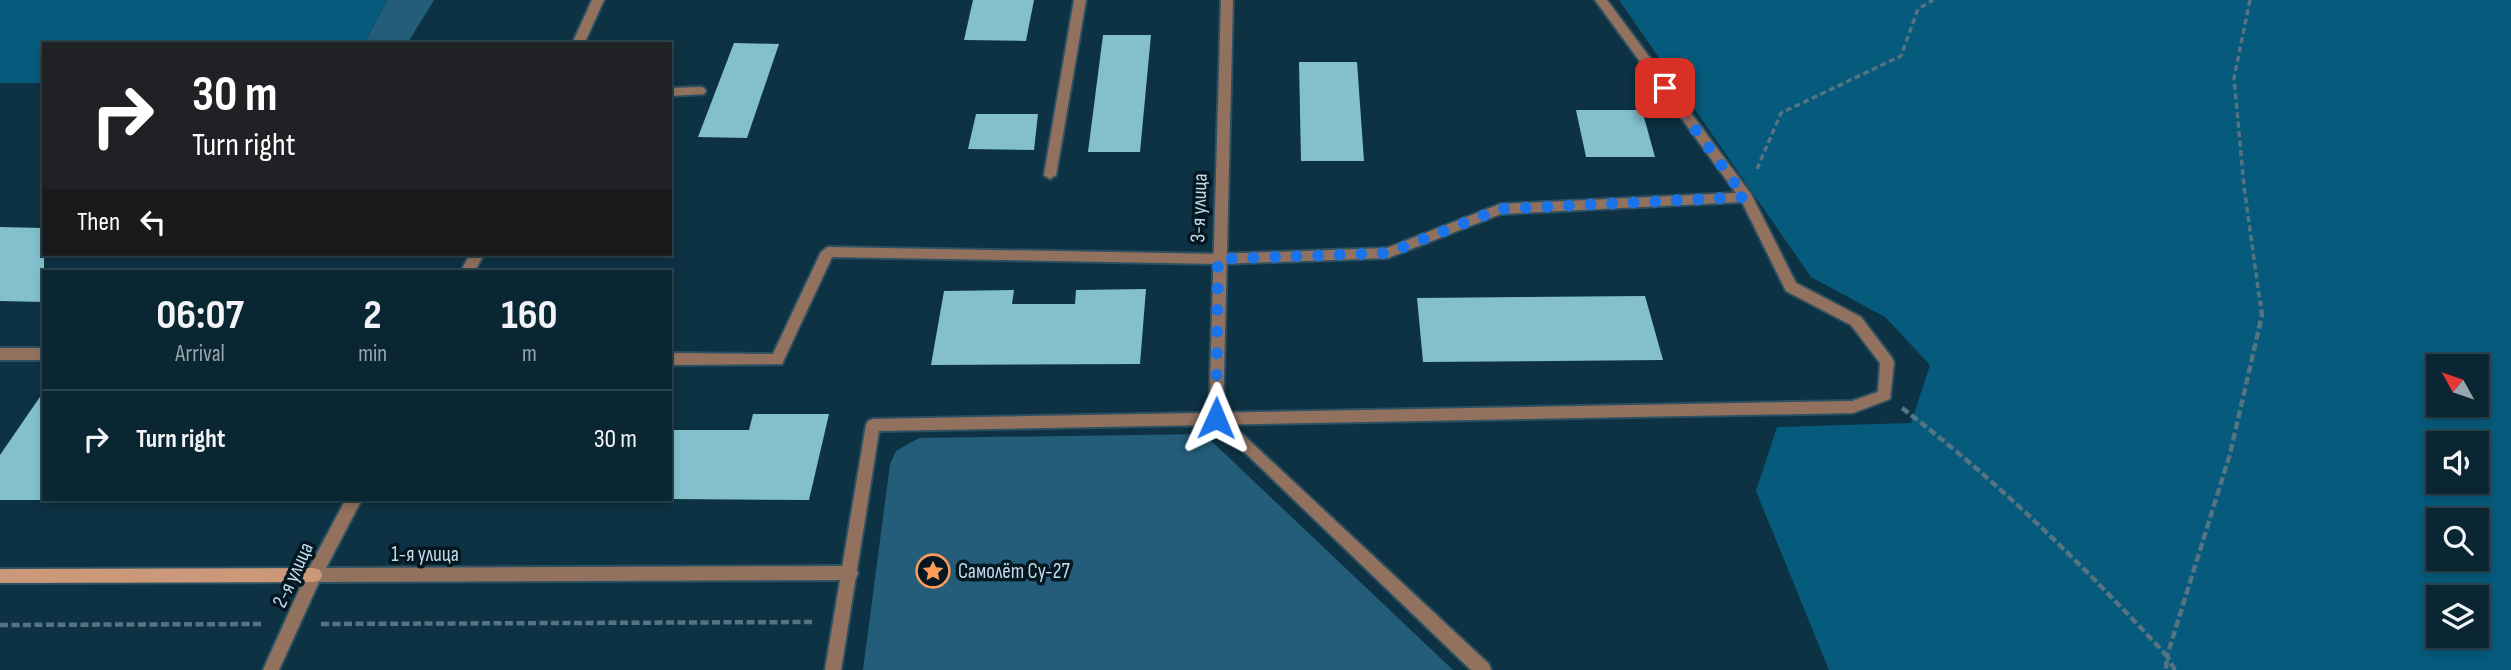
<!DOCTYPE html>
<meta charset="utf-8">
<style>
:root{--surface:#0a2632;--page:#132e3a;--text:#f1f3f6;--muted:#99a5ac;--line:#2a434d}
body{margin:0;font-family:"Sofia Sans Condensed",sans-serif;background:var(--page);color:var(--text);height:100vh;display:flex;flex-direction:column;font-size:26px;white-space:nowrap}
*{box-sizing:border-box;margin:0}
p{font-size:23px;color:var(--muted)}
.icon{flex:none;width:38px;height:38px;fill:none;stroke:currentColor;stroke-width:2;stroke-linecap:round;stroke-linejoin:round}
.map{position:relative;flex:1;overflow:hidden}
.panel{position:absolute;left:42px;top:270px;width:630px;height:231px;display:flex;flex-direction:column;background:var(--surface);border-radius:0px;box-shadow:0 4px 10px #0003,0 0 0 2px var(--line)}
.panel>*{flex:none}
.top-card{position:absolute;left:42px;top:42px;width:630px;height:214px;border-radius:0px;box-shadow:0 4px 10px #0003,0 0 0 2px var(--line);background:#202124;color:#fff;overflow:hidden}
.needle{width:46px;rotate:310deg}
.controls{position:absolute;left:2426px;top:354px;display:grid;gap:14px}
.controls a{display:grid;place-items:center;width:63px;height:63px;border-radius:0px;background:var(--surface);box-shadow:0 4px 10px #0003,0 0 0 2px var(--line);font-size:35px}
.pin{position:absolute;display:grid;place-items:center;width:60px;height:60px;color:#fff;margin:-30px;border-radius:14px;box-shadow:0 4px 10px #0006}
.me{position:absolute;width:77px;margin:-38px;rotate:1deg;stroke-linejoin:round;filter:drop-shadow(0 0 5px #0008)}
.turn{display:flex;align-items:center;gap:24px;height:147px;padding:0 35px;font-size:32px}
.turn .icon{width:91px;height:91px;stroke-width:2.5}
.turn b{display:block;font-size:49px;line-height:60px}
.then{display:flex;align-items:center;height:66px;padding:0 35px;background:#0003;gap:14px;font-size:26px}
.eta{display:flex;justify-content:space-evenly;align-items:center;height:119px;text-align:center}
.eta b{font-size:42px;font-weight:700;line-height:49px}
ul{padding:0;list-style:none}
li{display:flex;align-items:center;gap:21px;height:98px;padding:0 35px;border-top:2px solid var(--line)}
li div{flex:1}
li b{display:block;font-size:26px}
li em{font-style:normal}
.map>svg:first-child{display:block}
.green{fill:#235d79}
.forest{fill:#065a7b;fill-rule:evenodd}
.building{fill:#83c0cc}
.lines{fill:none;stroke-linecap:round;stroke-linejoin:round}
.lane-casing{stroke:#2e5161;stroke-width:4}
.street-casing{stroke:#2e5161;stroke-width:4}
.secondary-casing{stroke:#2e5161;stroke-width:4}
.path-far1{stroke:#547483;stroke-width:3.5;stroke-dasharray:6 3.5;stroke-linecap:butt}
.path{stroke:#547483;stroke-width:4.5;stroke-dasharray:8 3.5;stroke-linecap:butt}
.lane{fill:#92725f;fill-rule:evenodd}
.street{fill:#92725f;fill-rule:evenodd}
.secondary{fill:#cb9879;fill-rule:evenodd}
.route{stroke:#1a73e8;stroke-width:12;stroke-dasharray:0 21.6}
.labels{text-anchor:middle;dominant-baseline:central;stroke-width:7;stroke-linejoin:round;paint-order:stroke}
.street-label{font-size:21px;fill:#c3dce9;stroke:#051822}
.poi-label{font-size:21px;fill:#c3dce9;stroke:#051822;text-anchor:start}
</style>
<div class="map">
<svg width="2511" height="670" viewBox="0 0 2511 670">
<rect width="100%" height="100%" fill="#0d3243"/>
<g class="green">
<polygon points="387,0 434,0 407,44 364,44"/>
<polygon points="1204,434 1453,670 863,670 890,464 896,451 919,438"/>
</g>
<g class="forest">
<polygon points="0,0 387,0 364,44 44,44 44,83 0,83"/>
<path d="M1619,0h892v670h-682l-73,-179 21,-64 134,-4 19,-58 -45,-48 -74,-40zM2438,366h38v38h-38zM2438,443h38v38h-38zM2438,520h38v38h-38zM2438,597h38v38h-38z"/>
</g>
<g class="building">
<polygon points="973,0 1034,0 1026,41 964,40"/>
<polygon points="1103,35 1151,35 1140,152 1088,152"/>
<polygon points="734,43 779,44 747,138 698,137"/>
<polygon points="1299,62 1357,62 1364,161 1301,161"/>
<polygon points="1576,110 1642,110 1655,157 1586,157"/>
<polygon points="976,114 1038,114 1034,150 968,149"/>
<polygon points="0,227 44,228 44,302 0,301"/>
<polygon points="1146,289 1140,364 931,365 944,291 1014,290 1012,304 1075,304 1076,290"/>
<polygon points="1645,296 1663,360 1423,362 1417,298"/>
<polygon points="44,391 44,500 0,500 0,455"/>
<polygon points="753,414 829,414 809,500 670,499 670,430 749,430"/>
</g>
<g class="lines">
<defs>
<g id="lane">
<polygon points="1074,0 1086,0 1056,175 1050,179 1044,175"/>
<polygon points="1595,0 1607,0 1751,194 1796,283 1861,317 1892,358 1894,362 1890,399 1853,413 879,431 841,670 825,670 866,425 868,421 873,419 1852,401 1878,392 1880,363 1851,325 1786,291 1742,202 1501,214 1388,258 1218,264 832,257 782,364 670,365 670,353 773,354 821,252 828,247 1218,254 1387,248 1500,204 1736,193"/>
<polygon points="700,87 704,88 706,91 704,94 670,96 670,88"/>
<rect x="0" y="348" width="44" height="12"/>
</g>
<g id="street">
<polygon points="592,0 604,0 584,44 572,44"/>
<polygon points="1221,0 1233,0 1223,416 1489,664 1491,670 1471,670 1209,418"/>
<polygon points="470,254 484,254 475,271 461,271"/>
<polygon points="346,499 362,499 326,568 850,566 856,568 858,573 856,578 850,580 319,582 279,670 263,670 308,570"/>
</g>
<polygon id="secondary" points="314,568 320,570 322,575 320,580 314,582 0,583 0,569"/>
</defs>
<use href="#lane" class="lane-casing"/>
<use href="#street" class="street-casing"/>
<use href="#secondary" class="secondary-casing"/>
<g class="path-far1">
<polyline points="2250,0 2234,78 2244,186 2260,303"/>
<polyline points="1757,169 1781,113 1901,56 1918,9 1933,0"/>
</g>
<g class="path">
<path d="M1902,408c97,74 182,158 265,248l-1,14"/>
<polyline points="321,624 812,622"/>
<polyline points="0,625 263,624"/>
<polyline points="2175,670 2167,656 2230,454 2262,315 2260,301"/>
</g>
<use href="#lane" class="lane"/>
<use href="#street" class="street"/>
<use href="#secondary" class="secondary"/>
</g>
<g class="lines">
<polyline class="route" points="1216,418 1218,259 1388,253 1500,209 1745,197 1665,88"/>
</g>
<defs>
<symbol id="sight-ring" viewBox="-11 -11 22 22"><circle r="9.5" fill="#051822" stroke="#fe9b59" stroke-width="1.5"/><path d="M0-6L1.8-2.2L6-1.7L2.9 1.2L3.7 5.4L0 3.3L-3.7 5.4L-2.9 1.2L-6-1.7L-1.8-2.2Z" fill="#fe9b59"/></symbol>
</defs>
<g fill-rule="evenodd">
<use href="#sight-ring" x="914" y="552" width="38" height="38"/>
</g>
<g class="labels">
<g class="street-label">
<text transform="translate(1199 208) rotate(-88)">3-я улица</text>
<text x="425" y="554">1-я улица</text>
<text transform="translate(293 575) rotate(-65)">2-я улица</text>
</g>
<g class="poi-label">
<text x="958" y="571">Самолёт Су-27</text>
</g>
</g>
</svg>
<div class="controls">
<a><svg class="needle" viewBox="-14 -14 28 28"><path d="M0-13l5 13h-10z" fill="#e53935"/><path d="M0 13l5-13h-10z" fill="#99a5ac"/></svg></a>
<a><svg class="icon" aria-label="sound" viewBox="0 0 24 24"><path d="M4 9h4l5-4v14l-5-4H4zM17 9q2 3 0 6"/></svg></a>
<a><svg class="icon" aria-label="search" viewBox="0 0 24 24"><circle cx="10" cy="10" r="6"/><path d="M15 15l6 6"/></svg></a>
<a><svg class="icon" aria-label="layers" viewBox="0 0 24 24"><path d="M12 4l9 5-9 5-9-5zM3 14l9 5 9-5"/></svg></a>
</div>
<div class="pin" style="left:1665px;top:88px;background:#d93025"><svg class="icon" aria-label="arrive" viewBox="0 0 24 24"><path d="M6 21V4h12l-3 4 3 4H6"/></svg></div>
<svg class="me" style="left:1216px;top:418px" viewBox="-20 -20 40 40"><path d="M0-17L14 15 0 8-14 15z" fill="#1a73e8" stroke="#fff" stroke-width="4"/></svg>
<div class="top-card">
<div class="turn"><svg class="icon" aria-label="right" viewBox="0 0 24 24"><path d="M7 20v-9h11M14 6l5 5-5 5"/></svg><div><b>30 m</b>Turn right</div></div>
<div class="then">Then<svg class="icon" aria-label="left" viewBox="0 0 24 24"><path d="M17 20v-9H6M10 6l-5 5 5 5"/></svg></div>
</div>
<section class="panel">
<div class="eta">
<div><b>06:07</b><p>Arrival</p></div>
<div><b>2</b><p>min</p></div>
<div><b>160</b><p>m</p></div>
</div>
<ul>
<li><svg class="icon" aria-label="right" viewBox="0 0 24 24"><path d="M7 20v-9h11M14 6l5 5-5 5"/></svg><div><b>Turn right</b></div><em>30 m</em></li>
</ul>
</section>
</div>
